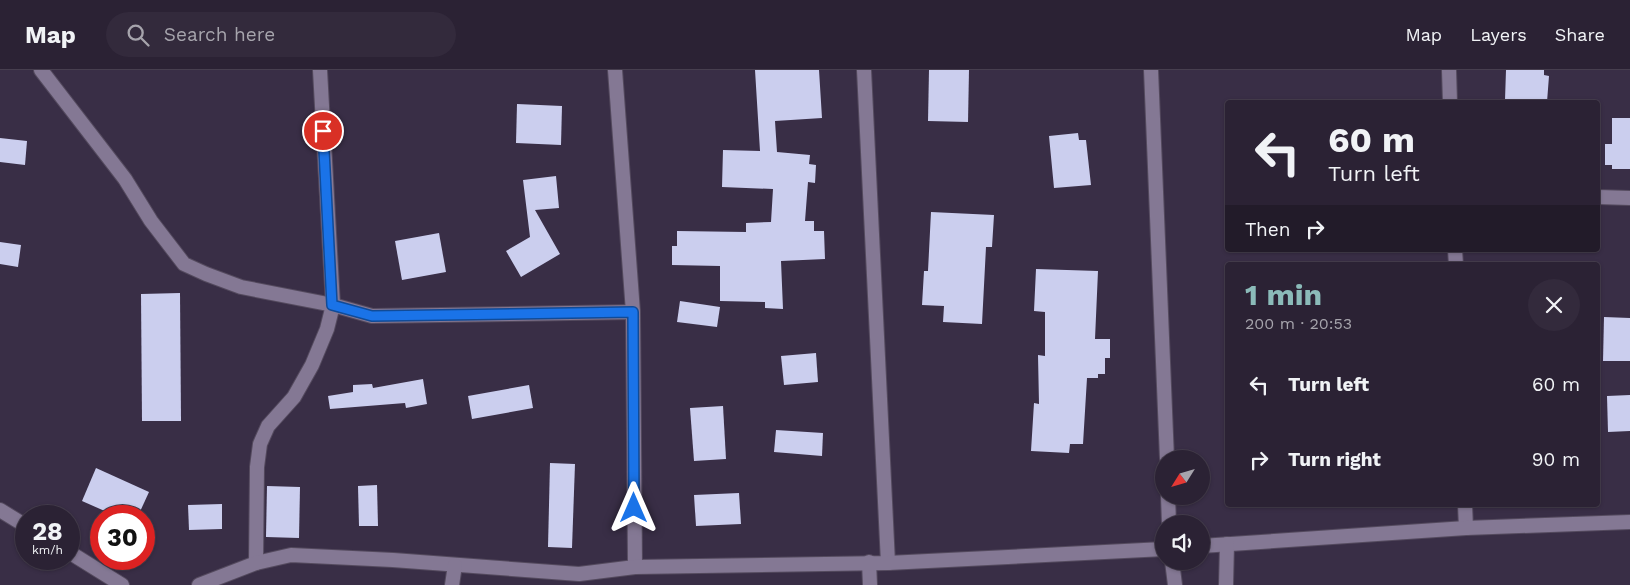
<!DOCTYPE html>
<meta charset="utf-8">
<style>
:root{--surface:#2b2234;--page:#332a3c;--text:#f1f3f6;--muted:#a6a4ac;--line:#473f4f;--accent:#8bbbb9}
body{margin:0;font-family:"Work Sans",sans-serif;background:var(--page);color:var(--text);height:100vh;display:flex;flex-direction:column;font-size:19px;white-space:nowrap}
*{box-sizing:border-box;margin:0}
p{font-size:16px;color:var(--muted)}
.icon{flex:none;width:28px;height:28px;fill:none;stroke:currentColor;stroke-width:2;stroke-linecap:round;stroke-linejoin:round}
.map{position:relative;flex:1;overflow:hidden}
.side{position:absolute;left:1225px;top:192px;width:375px;height:245px;display:flex;flex-direction:column;background:var(--surface);border-radius:5px;box-shadow:0 1px 4px #0004,0 0 0 1px var(--line)}
.side>*{flex:none}
.hud{position:absolute;left:1225px;top:30px;width:375px;height:152px;border-radius:5px;box-shadow:0 1px 4px #0004,0 0 0 1px var(--line);background:#2b2234;color:var(--text);overflow:hidden}
.needle{width:32px;rotate:233deg}
.tools{position:absolute;left:1155px;top:380px;display:grid;gap:10px}
.tools a{display:grid;place-items:center;width:55px;height:55px;border-radius:50%;background:var(--surface);box-shadow:0 1px 4px #0004,0 0 0 1px var(--line);font-size:25px}
.speed{position:absolute;left:15px;top:435px;display:flex;gap:10px;font-size:25px;font-weight:700;text-align:center}
.speed>*{display:grid;place-content:center;width:65px;height:65px;border-radius:50%;background:var(--surface);box-shadow:0 1px 4px #0004,0 0 0 1px var(--line);line-height:1}
.speed small{font-size:12px;font-weight:400}
.speed .limit{border:8px solid #d22;background:#fff;color:#111}
.pin{position:absolute;display:grid;place-items:center;width:42px;height:42px;color:#fff;margin:-21px;border:2px solid #fff;border-radius:50%;box-shadow:0 1px 5px #0007}
.me{position:absolute;width:55px;margin:-28px;rotate:0deg;stroke-linejoin:round;filter:drop-shadow(0 0 4px #0008)}
.turn{display:flex;align-items:center;gap:18px;height:105px;padding:0 20px;font-size:22px}
.turn .icon{width:65px;height:65px;stroke-width:2.5}
.turn b{display:block;font-size:35px;line-height:42px}
.then{display:flex;align-items:center;height:48px;padding:0 20px;background:#0003;gap:10px;font-size:19px}
.round{display:grid;place-items:center;flex:none;width:52px;height:52px;border-radius:26px;background:var(--page)}
.headline{display:flex;align-items:center;justify-content:space-between;height:85px;padding:0 20px}
h1{font-size:30px;font-weight:700;line-height:38px;color:var(--accent)}
ul{padding:0;list-style:none}
li{display:flex;align-items:center;gap:15px;height:75px;padding:0 20px}
li div{flex:1}
li b{display:block;font-size:19px}
li em{font-style:normal}
header{display:flex;align-items:center;gap:30px;box-sizing:border-box;height:70px;padding:0 25px;background:var(--surface);border-bottom:1px solid var(--line)}
header strong{font-size:24px}
nav{display:flex;gap:28px;margin-inline-start:auto;font-size:18px}
.search{width:350px;height:45px;background:var(--page);display:flex;align-items:center;gap:12px;box-sizing:border-box;padding:0 18px;border-radius:28px;color:var(--muted);font-size:19px}
.map>svg:first-child{display:block}
.building{fill:#cbceee}
.lines{fill:none;stroke-linecap:round;stroke-linejoin:round}
.minor-casing{stroke:#544a5e;stroke-width:16}
.minor{stroke:#847894;stroke-width:14}
.route-casing{stroke:#114b97;stroke-width:12}
.route{stroke:#1a73e8;stroke-width:9}
</style>
<header>
<strong>Map</strong>
<div class="search"><svg class="icon" aria-label="search" viewBox="0 0 24 24"><circle cx="10" cy="10" r="6"/><path d="M15 15l6 6"/></svg>Search here</div>
<nav><a>Map</a><a>Layers</a><a>Share</a></nav>
</header>
<div class="map">
<svg width="1630" height="515" viewBox="0 0 1630 515">
<rect width="100%" height="100%" fill="#392e46"/>
<g class="building">
<polygon points="755,0 819,0 822,48 775,51 777,82 810,85 809,94 816,95 815,113 808,112 805,151 814,151 814,161 824,161 825,189 781,191 783,239 765,238 765,232 720,231 720,196 672,195 672,176 677,176 677,161 746,162 746,153 771,152 773,119 722,117 723,80 760,81"/>
<polygon points="929,0 969,0 968,52 928,51"/>
<polygon points="1506,0 1544,0 1544,5 1549,6 1547,32 1505,30"/>
<polygon points="517,34 562,36 561,75 516,73"/>
<polygon points="1612,48 1630,48 1630,99 1612,99 1612,95 1605,95 1605,74 1612,74"/>
<polygon points="1078,63 1079,70 1086,70 1091,115 1054,118 1049,66"/>
<polygon points="0,68 27,71 25,95 0,92"/>
<polygon points="556,106 559,138 535,140 560,184 521,207 506,181 530,167 523,110"/>
<polygon points="931,142 994,145 992,177 986,177 982,254 943,252 944,236 922,235 924,201 928,201"/>
<polygon points="439,163 446,202 402,210 395,171"/>
<polygon points="0,172 21,175 18,197 0,194"/>
<polygon points="1036,199 1098,201 1095,269 1110,269 1110,288 1105,288 1105,304 1098,304 1098,308 1087,308 1083,374 1070,374 1069,383 1031,381 1034,333 1039,334 1038,285 1045,286 1045,242 1034,241"/>
<polygon points="180,223 181,351 142,351 141,224"/>
<polygon points="680,231 720,237 717,257 677,252"/>
<polygon points="1604,247 1630,248 1630,291 1603,291"/>
<polygon points="816,283 818,312 784,315 781,286"/>
<polygon points="423,309 427,334 406,338 405,333 330,339 328,326 353,322 353,315 372,314 373,318"/>
<polygon points="529,315 533,338 472,349 468,326"/>
<polygon points="1630,325 1630,361 1608,362 1607,326"/>
<polygon points="723,336 726,389 694,391 690,338"/>
<polygon points="776,360 823,363 822,386 774,382"/>
<polygon points="550,393 575,394 572,478 548,477"/>
<polygon points="96,398 149,422 138,446 116,446 82,431"/>
<polygon points="377,415 378,456 359,456 358,416"/>
<polygon points="267,416 300,417 299,468 266,467"/>
<polygon points="739,423 741,454 696,456 694,425"/>
<polygon points="222,434 222,459 189,460 188,435"/>
</g>
<g class="lines">
<defs>
<g id="minor">
<polyline points="41,0 125,109 151,151 184,194 206,204 241,217 333,235 372,246 633,242"/>
<polyline points="615,0 633,242 635,497"/>
<polyline points="864,0 888,493"/>
<polyline points="1151,0 1167,389"/>
<polyline points="1449,0 1450,32"/>
<polyline points="1598,127 1630,128"/>
<polyline points="1455,180 1456,195"/>
<polyline points="1168,426 1169,454"/>
<polyline points="1465,435 1466,458"/>
<polyline points="0,440 26,456"/>
<polyline points="1201,476 1466,458 1630,452"/>
<polyline points="69,482 122,515"/>
<polyline points="1172,491 1175,515"/>
<polyline points="869,492 870,515"/>
<polyline points="256,493 257,397 260,374 268,356 294,327 312,295 327,259 333,235 320,0"/>
<polyline points="199,515 256,493 291,485 393,490 579,504 635,497 888,493 1164,479"/>
<polyline points="452,515 455,495"/>
<polyline points="1226,515 1227,474"/>
</g>
</defs>
<use href="#minor" class="minor-casing"/>
<use href="#minor" class="minor"/>
</g>
<g class="lines">
<defs>
<polyline id="route" points="323,61 332,235 372,246 633,242 634,438"/>
</defs>
<use href="#route" class="route-casing"/>
<use href="#route" class="route"/>
</g>
</svg>
<div class="tools">
<a><svg class="needle" viewBox="-14 -14 28 28"><path d="M0-13l5 13h-10z" fill="#e53935"/><path d="M0 13l5-13h-10z" fill="#a6a4ac"/></svg></a>
<a><svg class="icon" aria-label="sound" viewBox="0 0 24 24"><path d="M4 9h4l5-4v14l-5-4H4zM17 9q2 3 0 6"/></svg></a>
</div>
<div class="speed"><div>28<small>km/h</small></div><div class="limit">30</div></div>
<div class="pin" style="left:323px;top:61px;background:#d93025"><svg class="icon" aria-label="arrive" viewBox="0 0 24 24"><path d="M6 21V4h12l-3 4 3 4H6"/></svg></div>
<svg class="me" style="left:634px;top:438px" viewBox="-20 -20 40 40"><path d="M0-17L14 15 0 8-14 15z" fill="#1a73e8" stroke="#fff" stroke-width="4"/></svg>
<div class="hud">
<div class="turn"><svg class="icon" aria-label="left" viewBox="0 0 24 24"><path d="M17 20v-9H6M10 6l-5 5 5 5"/></svg><div><b>60 m</b>Turn left</div></div>
<div class="then">Then<svg class="icon" aria-label="right" viewBox="0 0 24 24"><path d="M7 20v-9h11M14 6l5 5-5 5"/></svg></div>
</div>
<section class="side">
<div class="headline"><div><h1>1 min</h1><p>200 m · 20:53</p></div><a class="round"><svg class="icon" aria-label="close" viewBox="0 0 24 24"><path d="M6 6l12 12M18 6L6 18"/></svg></a></div>
<ul>
<li><svg class="icon" aria-label="left" viewBox="0 0 24 24"><path d="M17 20v-9H6M10 6l-5 5 5 5"/></svg><div><b>Turn left</b></div><em>60 m</em></li>
<li><svg class="icon" aria-label="right" viewBox="0 0 24 24"><path d="M7 20v-9h11M14 6l5 5-5 5"/></svg><div><b>Turn right</b></div><em>90 m</em></li>
</ul>
</section>
</div>
